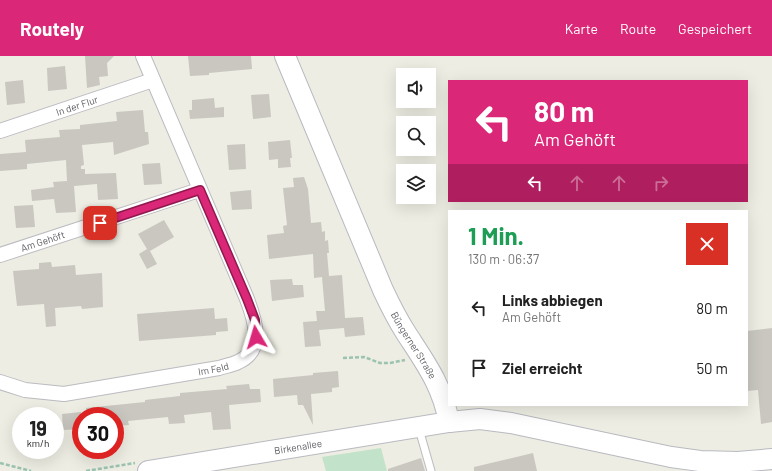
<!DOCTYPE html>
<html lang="de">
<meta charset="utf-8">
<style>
:root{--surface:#fff;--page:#f6f6f6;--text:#222;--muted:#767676;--accent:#db2777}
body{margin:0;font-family:Barlow,sans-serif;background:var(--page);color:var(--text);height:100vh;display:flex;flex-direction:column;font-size:15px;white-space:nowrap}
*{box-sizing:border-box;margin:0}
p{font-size:13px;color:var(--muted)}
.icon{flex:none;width:22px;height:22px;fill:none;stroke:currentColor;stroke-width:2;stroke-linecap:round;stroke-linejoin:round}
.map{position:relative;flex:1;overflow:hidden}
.sheet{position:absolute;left:448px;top:154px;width:300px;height:196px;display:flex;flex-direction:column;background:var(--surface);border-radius:0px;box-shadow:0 4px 16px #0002}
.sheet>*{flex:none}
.top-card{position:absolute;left:448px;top:24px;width:300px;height:122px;border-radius:0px;box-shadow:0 4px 16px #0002;background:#db2777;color:#fff;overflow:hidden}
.tools{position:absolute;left:396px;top:12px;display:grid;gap:8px}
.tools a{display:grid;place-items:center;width:40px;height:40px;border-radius:0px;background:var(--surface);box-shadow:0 4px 16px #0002;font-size:20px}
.speed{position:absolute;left:12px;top:351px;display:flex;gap:8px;font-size:20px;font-weight:700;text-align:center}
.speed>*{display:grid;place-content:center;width:52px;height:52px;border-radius:50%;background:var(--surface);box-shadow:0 4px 16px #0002;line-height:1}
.speed small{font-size:10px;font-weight:400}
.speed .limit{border:6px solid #d22;background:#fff;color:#111}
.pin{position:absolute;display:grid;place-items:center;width:34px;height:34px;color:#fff;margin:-17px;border-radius:8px;box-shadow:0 2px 6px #0006}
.me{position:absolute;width:44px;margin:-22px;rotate:353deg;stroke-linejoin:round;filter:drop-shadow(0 0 3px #0008)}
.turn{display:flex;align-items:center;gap:14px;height:84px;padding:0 20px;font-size:18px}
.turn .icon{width:52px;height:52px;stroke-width:2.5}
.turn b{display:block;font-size:28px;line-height:34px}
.lanes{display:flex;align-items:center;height:38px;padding:0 20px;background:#0003;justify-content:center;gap:20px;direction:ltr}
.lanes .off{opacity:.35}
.round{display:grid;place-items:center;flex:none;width:42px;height:42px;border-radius:0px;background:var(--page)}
.headline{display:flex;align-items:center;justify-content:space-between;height:68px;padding:0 20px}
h1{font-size:24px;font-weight:700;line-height:30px;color:#1e9e55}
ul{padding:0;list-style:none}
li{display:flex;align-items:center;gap:12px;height:60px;padding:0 20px}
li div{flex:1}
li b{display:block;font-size:15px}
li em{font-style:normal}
header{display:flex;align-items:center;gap:24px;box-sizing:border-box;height:56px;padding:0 20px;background:var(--accent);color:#fff}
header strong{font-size:19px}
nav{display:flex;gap:22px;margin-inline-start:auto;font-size:14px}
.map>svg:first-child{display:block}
.green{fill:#c2e3c9}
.building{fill:#c9c7c0}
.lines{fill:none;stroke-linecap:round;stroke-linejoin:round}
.lane-casing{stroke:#bbbbc1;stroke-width:9}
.street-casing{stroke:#bbbbc1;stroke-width:16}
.secondary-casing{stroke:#b9bac1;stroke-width:22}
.path{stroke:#9cc3b0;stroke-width:2.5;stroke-dasharray:4 2;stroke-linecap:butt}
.lane{stroke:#fff;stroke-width:7}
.street{stroke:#fff;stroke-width:14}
.secondary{stroke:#fff;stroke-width:20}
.route-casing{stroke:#8e194d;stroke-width:10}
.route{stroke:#db2777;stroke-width:7}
.labels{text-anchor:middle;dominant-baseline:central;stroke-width:3.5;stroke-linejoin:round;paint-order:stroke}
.street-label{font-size:10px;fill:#5c5d63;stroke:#fff}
</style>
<header>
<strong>Routely</strong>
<nav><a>Karte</a><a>Route</a><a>Gespeichert</a></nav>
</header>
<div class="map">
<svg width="772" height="415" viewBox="0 0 772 415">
<rect width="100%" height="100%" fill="#edede3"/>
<polygon class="green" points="381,392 387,415 326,415 322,401"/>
<g class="building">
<polygon points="85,0 114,0 107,7 108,20 99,21 100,29 87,32"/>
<polygon points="188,0 251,0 252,13 209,17 209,19 190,20"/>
<polygon points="65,10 67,33 48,35 47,12"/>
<polygon points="23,24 25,47 7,49 5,26"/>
<polygon points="269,38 271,61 253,63 251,39"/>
<polygon points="214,42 215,52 224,51 224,61 190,63 189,54 192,54 192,44"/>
<polygon points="143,54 145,76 148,76 149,88 114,99 113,86 82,89 84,109 81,110 81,113 85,113 85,118 116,117 118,143 98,144 97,128 74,130 76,156 56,157 54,143 32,145 31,134 54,131 53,126 67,125 66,104 27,108 27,113 0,115 0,98 26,96 25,84 60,81 59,74 80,73 80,69 117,65 116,56"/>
<polygon points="290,84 292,102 290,102 291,111 278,112 278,103 269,104 268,86"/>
<polygon points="245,88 246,113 229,114 227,89"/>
<polygon points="160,107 162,128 144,129 142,108"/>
<polygon points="304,121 308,133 311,167 321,166 322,176 325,175 325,185 328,184 329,197 327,197 329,220 342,219 345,262 363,261 365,279 345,281 344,272 319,274 321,290 305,291 303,266 317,265 316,255 325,255 322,221 314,222 313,198 269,203 267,179 284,177 283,170 287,169 283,132 294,131 293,122"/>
<polygon points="251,134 252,153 232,154 230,136"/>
<polygon points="33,149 35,171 16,172 14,150"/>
<polygon points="164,164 174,181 150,195 157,208 147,213 139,198 147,193 138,178"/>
<polygon points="51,206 52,211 75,209 76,219 102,217 103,251 82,253 81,250 55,252 56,270 46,271 44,248 17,250 13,215 39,213 39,207"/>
<polygon points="292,223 293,229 303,229 304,241 272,245 270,224"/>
<polygon points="214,252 215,263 227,262 228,275 216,276 216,279 139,285 137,258"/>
<polygon points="772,272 772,366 761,368 758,334 747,335 747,275"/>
<polygon points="338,315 339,331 332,332 332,336 311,338 313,369 303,349 298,349 297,339 274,341 273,323 313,319 313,317"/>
<polygon points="249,328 250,333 260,333 261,346 229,349 231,373 213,374 211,356 184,359 185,367 169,368 168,361 128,365 129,369 115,370 115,360 86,360 86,352 145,346 145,344 180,340 180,337 227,333 226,330"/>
<polygon points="81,356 81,373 63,374 62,358"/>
<polygon points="533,397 537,415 474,415 474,411"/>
<polygon points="421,402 425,415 388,415 388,413"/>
</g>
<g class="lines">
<defs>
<polyline id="lane" points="419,373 431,415"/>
<g id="street">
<path id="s1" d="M0,75l153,-51"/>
<path id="s2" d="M0,199l199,-65"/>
<path id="s3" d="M0,326l25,8 39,4 155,-26c6,-2 13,-3 19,-6 27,-12 17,-42 9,-63l-104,-243"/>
</g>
<g id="secondary">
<path id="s4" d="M285,0l98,234c7,15 14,29 23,43 20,31 36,52 43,89"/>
<path id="s5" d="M148,415l301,-49 31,-3 31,4 160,34 29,4 38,1 34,-3"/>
</g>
</defs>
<use href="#lane" class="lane-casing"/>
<use href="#street" class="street-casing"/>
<use href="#secondary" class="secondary-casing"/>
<g class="path">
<polyline points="343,302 364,301 380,307 390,307 405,304"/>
<polyline points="0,407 31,415"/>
<polyline points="86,415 135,407"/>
</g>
<use href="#lane" class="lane"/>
<use href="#street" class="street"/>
<use href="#secondary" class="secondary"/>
</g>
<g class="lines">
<defs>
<polyline id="route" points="100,167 200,134 247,243 255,264 256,281"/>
</defs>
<use href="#route" class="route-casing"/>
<use href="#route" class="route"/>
</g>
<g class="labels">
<g class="street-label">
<text stroke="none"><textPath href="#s1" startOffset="81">In der Flur</textPath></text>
<text stroke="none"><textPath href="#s2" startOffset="45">Am Gehöft</textPath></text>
<text stroke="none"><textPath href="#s4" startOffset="317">Büngerner Straße</textPath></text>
<text stroke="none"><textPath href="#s3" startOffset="217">Im Feld</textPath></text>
<text stroke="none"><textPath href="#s5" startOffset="152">Birkenallee</textPath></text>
</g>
</g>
</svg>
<div class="tools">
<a><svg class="icon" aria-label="sound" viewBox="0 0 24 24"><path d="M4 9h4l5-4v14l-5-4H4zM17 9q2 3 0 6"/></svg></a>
<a><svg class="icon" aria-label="search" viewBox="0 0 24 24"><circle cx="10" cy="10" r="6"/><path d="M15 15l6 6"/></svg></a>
<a><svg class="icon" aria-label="layers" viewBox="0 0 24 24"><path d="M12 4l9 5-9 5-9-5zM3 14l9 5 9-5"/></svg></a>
</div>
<div class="speed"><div>19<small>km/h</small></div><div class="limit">30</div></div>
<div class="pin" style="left:100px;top:167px;background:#d93025"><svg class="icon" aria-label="arrive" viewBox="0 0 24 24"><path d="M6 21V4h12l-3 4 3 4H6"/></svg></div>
<svg class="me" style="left:256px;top:281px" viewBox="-20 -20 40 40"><path d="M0-17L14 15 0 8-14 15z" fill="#db2777" stroke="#fff" stroke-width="4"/></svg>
<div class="top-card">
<div class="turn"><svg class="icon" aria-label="left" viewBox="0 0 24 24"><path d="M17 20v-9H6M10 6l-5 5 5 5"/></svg><div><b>80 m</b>Am Gehöft</div></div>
<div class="lanes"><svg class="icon" aria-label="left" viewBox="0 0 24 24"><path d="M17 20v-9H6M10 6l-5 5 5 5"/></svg><svg class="icon off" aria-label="ahead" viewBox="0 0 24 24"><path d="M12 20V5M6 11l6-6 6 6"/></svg><svg class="icon off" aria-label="ahead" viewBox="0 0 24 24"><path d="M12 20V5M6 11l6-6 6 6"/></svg><svg class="icon off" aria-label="right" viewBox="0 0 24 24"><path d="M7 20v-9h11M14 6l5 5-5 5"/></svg></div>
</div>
<section class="sheet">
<div class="headline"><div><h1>1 Min.</h1><p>130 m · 06:37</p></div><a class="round" style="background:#d93025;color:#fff"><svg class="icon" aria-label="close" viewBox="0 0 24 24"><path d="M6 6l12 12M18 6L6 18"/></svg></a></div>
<ul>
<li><svg class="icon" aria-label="left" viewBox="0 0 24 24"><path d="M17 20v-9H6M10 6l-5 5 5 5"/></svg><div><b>Links abbiegen</b><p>Am Gehöft</p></div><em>80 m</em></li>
<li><svg class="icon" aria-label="arrive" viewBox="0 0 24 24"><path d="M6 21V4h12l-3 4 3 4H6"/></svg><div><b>Ziel erreicht</b></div><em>50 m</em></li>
</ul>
</section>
</div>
